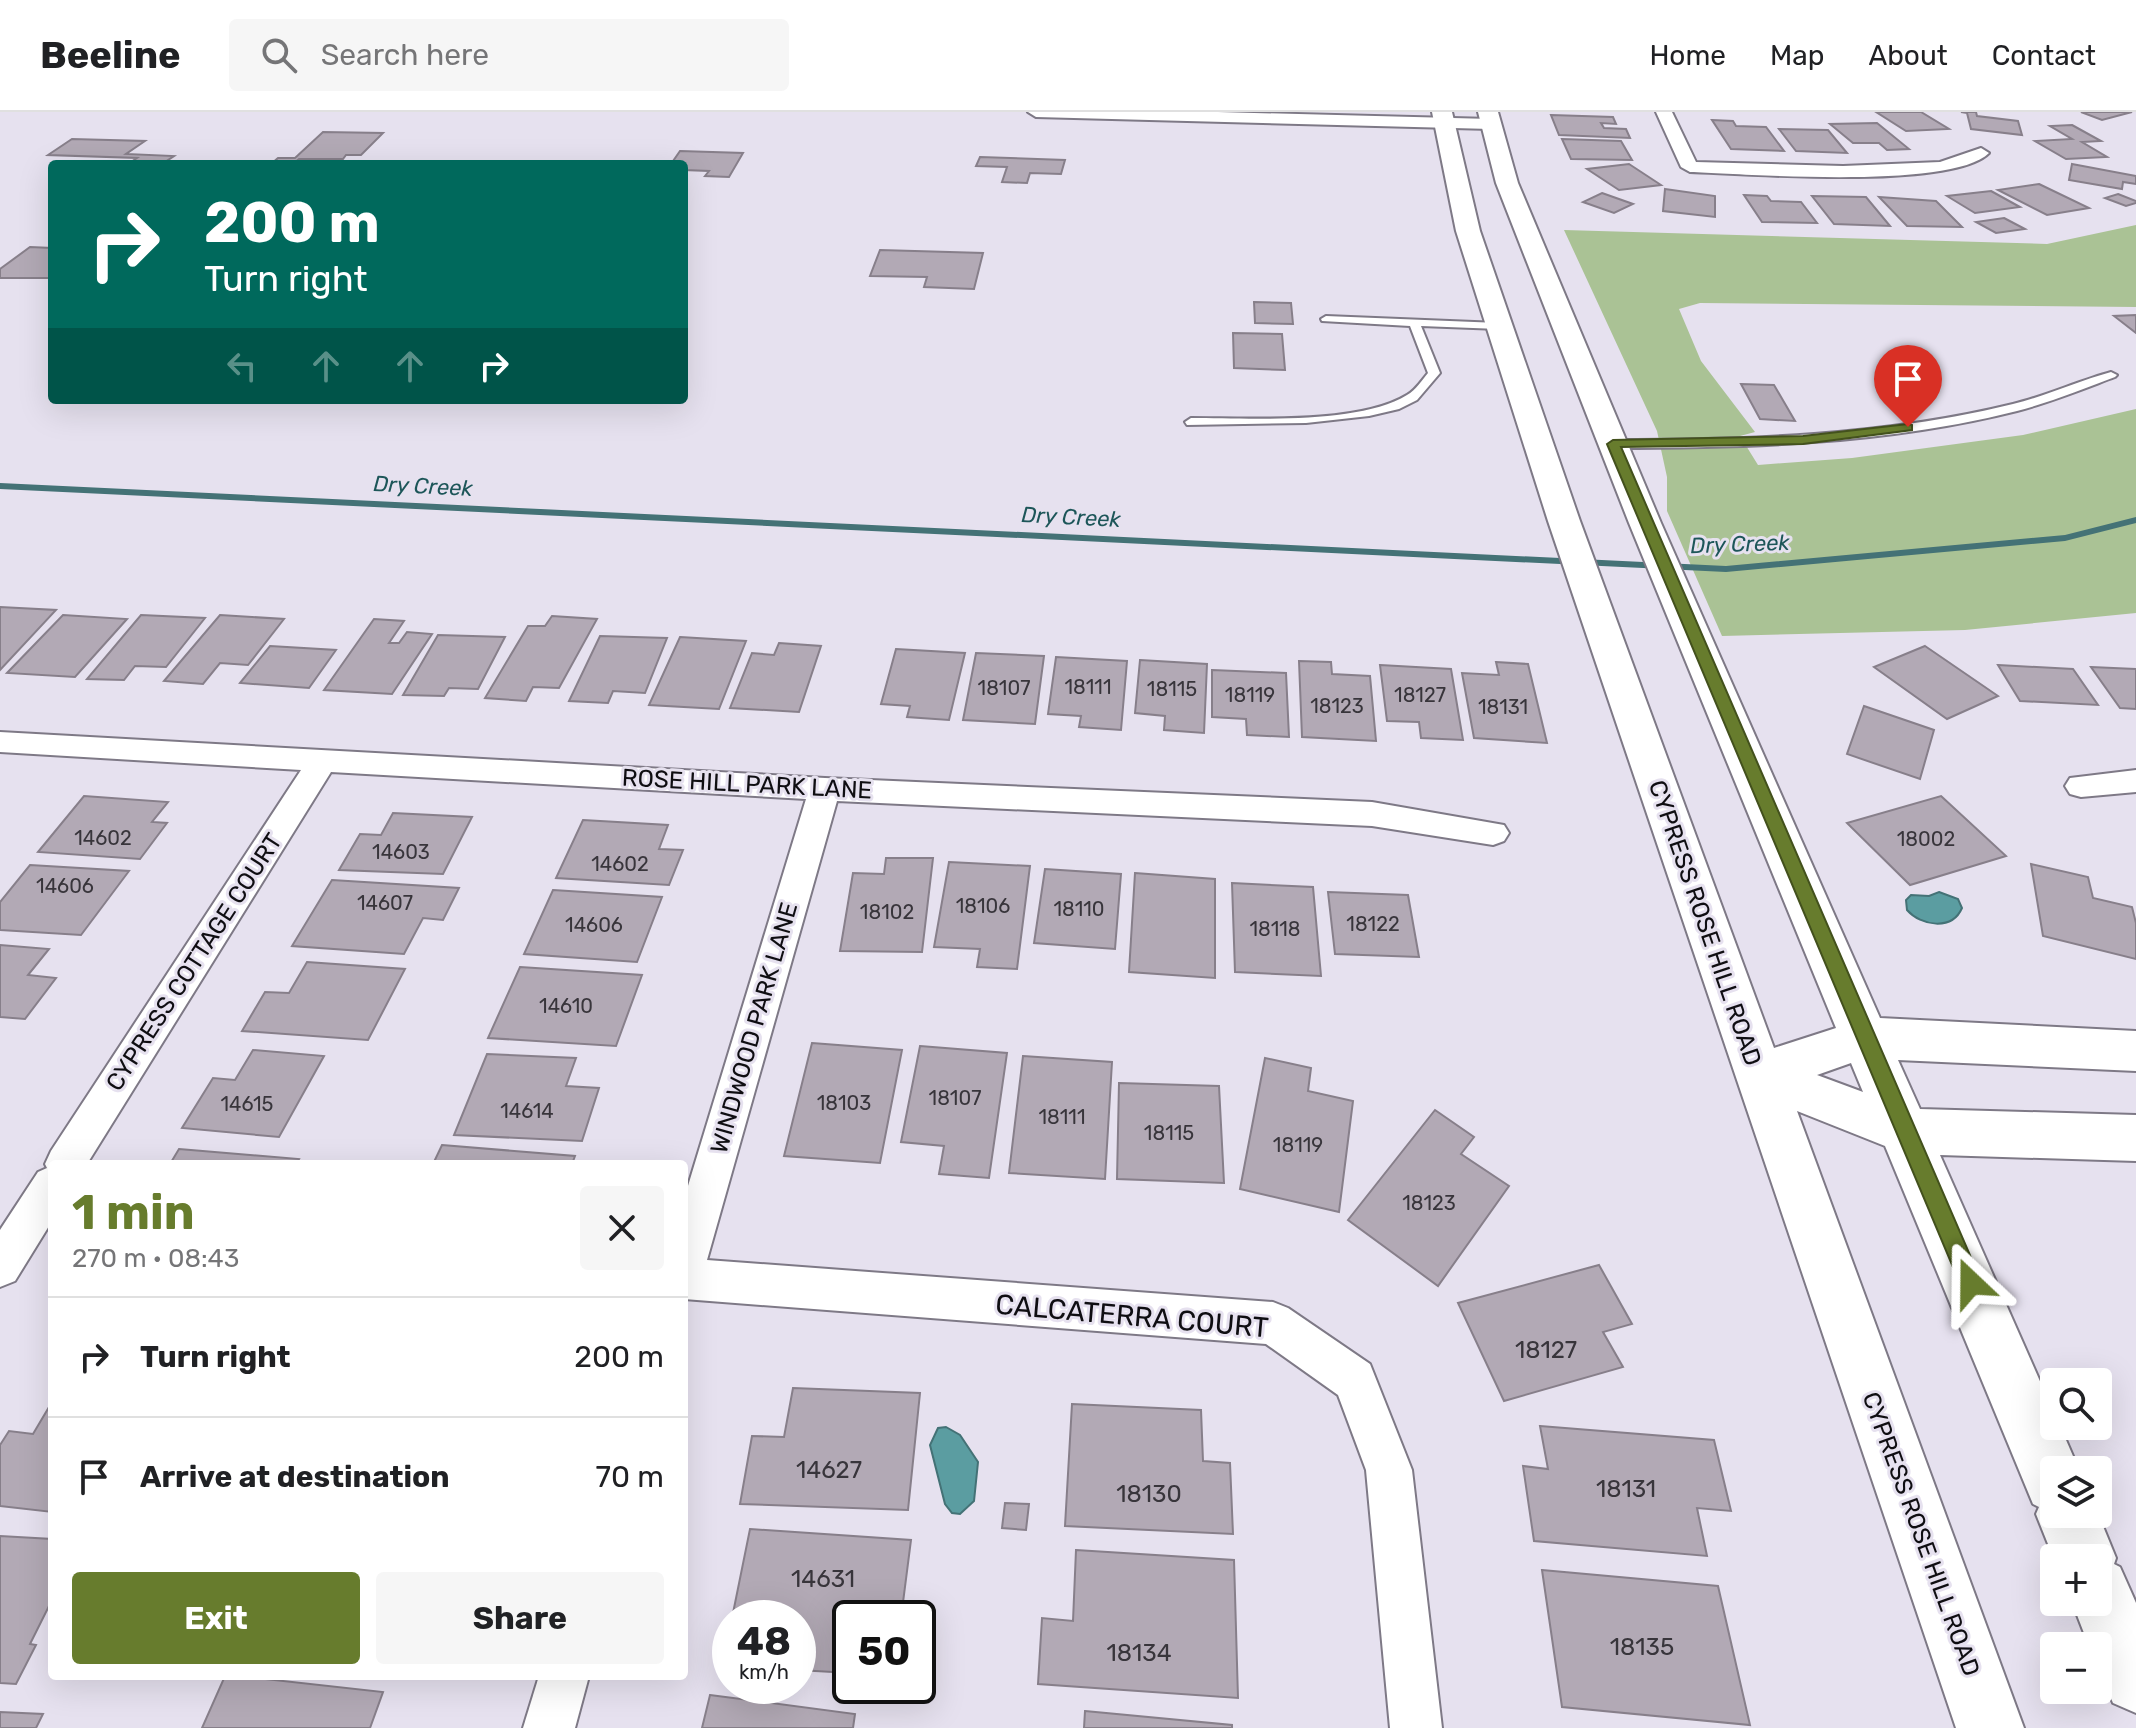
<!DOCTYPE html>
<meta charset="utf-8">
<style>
:root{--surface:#fff;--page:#f6f6f6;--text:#202124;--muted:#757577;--line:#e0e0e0;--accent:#677c2d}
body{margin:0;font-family:Rubik,sans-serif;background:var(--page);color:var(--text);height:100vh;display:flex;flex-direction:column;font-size:30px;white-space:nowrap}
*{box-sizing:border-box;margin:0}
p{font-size:26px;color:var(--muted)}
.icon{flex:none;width:44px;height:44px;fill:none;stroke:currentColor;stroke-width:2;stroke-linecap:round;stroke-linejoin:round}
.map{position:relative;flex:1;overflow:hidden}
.drawer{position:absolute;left:48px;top:1048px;width:640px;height:520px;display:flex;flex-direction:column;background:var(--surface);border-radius:8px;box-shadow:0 8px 32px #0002}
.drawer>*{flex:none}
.banner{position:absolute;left:48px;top:48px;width:640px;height:244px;border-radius:8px;box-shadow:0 8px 32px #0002;background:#00695c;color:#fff;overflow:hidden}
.fabs{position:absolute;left:2040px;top:1256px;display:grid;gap:16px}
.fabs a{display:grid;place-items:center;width:72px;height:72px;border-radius:8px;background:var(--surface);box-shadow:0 8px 32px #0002;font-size:40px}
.speed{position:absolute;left:712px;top:1488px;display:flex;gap:16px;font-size:40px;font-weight:700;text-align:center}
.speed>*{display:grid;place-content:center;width:104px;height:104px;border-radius:50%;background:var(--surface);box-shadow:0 8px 32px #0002;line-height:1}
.speed small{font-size:20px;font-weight:400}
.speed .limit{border:4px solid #111;border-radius:12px;background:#fff;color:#111}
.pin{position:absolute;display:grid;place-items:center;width:68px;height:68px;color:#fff;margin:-82px -34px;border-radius:50% 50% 50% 0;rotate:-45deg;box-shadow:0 0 8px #0007}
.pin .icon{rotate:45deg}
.me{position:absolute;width:88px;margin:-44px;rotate:337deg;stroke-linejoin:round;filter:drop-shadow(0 0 6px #0008)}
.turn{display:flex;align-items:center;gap:28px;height:168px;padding:0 24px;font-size:36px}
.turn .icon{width:104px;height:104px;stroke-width:2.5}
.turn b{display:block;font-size:56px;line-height:68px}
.lanes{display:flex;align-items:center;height:76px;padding:0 24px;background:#0003;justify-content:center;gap:40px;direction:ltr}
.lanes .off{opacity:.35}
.round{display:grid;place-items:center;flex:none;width:84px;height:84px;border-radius:8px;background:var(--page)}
.summary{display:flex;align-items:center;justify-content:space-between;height:136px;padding:0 24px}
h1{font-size:48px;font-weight:700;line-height:60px;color:var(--accent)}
.button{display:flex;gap:16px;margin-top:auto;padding:16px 24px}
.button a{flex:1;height:92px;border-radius:8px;background:var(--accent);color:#fff;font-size:32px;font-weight:700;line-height:92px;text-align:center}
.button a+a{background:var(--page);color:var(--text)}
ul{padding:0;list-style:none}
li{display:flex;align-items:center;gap:24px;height:120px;padding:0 24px;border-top:2px solid var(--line)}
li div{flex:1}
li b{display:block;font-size:30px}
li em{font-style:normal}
header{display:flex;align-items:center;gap:48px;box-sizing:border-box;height:112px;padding:0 40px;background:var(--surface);border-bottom:2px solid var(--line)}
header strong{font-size:38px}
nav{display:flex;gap:44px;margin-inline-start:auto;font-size:28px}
.search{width:560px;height:72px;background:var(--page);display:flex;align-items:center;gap:20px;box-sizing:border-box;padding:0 28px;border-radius:8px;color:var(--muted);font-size:30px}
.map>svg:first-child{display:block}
.green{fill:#aac295}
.water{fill:#5b9da1;stroke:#447276;stroke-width:2}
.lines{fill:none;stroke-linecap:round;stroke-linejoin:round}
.stream{fill:#447276;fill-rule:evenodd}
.building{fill:#b2a9b5;stroke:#877f8a;stroke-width:2}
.lane-casing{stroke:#7e7986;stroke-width:4}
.street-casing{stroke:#7e7986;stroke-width:4}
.secondary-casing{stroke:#7e7986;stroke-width:4}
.lane{fill:#fff;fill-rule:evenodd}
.street{fill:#fff;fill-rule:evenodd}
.secondary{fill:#fff;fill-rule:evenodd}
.route{fill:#677c2d;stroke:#43511d;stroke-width:2}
.labels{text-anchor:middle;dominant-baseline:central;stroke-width:6;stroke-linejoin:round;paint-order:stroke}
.number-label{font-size:20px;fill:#38353b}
.far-water-label{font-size:22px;font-style:italic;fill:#1d5659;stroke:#e6e1ef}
.street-label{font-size:24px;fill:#0f0e12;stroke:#e6e1ef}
.near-number-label{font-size:24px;fill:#38353b}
.near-street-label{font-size:28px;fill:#0f0e12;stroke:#e6e1ef}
</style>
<header>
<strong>Beeline</strong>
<div class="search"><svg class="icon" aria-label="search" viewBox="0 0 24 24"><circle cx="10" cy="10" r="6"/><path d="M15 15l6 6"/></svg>Search here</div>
<nav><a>Home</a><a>Map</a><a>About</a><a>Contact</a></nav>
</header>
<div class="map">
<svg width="2136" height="1616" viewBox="0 0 2136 1616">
<rect width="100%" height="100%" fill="#e6e1ef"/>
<polygon class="green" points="2136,113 2136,195 1700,191 1679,197 1701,249 1755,320 1740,324 1758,353 1852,346 2023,323 2136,297 2136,501 1965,518 1722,524 1667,399 1667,365 1657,319 1564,118 2047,132"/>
<g class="water">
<path d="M1939,780l19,7 4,9c-10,23 -41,18 -55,2l-1,-10 5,-5 18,1z"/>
<polygon points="946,1315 960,1323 978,1350 974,1389 960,1402 952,1401 945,1392 930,1333 938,1316"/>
</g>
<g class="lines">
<polygon class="stream" points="0,371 1726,454 2065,423 2136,405 2136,411 2065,429 1726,460 0,377"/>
</g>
<g class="building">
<polygon points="1876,0 1921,0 1949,17 1906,19"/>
<polygon points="1961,0 1976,0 1977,4 2018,9 2022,23 1971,17 1967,1"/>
<polygon points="2081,0 2132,0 2102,8"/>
<polygon points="1551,3 1613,5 1616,12 1601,11 1604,16 1626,17 1630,26 1559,23"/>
<polygon points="1712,8 1733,9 1736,14 1766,15 1784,39 1731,37"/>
<polygon points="1877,11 1909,37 1887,38 1879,31 1853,31 1830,12"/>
<polygon points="2072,13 2101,29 2082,30 2107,45 2066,47 2035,29 2072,27 2050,14"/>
<polygon points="1779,17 1828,18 1847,41 1796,39"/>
<polygon points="323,20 383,21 361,43 346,43 343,47 299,47 293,52 271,52 278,46 295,46"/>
<polygon points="72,27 145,29 126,42 174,44 162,52 128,52 137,46 48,43"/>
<polygon points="1562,27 1621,29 1632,48 1571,47"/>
<polygon points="680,39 743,41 729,65 705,64 709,59 684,58 684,52 671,52"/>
<polygon points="980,45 1065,48 1061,62 1030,61 1027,71 1002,70 1007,55 976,54"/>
<polygon points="1629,52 1661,73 1619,78 1587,57"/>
<polygon points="2072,52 2136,64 2136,72 2123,70 2122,77 2069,68"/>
<polygon points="2039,72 2089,96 2047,103 1998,78"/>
<polygon points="1665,77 1715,84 1715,105 1663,99"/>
<polygon points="1991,79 2020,95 1975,101 1947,84"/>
<polygon points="1602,81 1633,92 1614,101 1583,90"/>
<polygon points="2118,82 2136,89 2136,91 2126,94 2105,86"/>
<polygon points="1744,83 1767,84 1771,89 1801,90 1817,111 1762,110"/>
<polygon points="1812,84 1866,85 1890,114 1834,112"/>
<polygon points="1879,85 1936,89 1962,115 1907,114"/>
<polygon points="2004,106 2025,117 1996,121 1976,110"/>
<polygon points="30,135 52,136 52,166 0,166 0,157"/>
<polygon points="880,138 983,141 974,177 924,175 927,165 870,164"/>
<polygon points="1254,190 1291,191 1293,212 1255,211"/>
<polygon points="2136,203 2136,221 2114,204"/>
<polygon points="1233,221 1282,222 1285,258 1234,256"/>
<polygon points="1741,272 1774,273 1795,309 1760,307"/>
<polygon points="1877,276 1911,277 1919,287 1885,286"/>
<polygon points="0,495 56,498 0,558"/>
<polygon points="63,503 127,507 75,565 7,561"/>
<polygon points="141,503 205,506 166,555 135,554 124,568 87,567"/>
<polygon points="220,503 284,507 248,553 220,551 203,572 164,569"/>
<polygon points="552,504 597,507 559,576 533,575 526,589 485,586 528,514 545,514"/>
<polygon points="374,507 404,509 389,531 399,531 407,520 432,522 392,582 324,578"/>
<polygon points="438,523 505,525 478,577 449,576 444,584 403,583"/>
<polygon points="600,524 667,526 645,581 613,579 608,591 569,589"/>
<polygon points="680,525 746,529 719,597 649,593"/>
<polygon points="779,531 821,534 799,600 730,596 752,541 774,543"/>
<polygon points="270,534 336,538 309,576 240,571"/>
<polygon points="1925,534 1998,584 1947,607 1874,555"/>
<polygon points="896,537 965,541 949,608 907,605 910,594 881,592"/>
<polygon points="976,541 1044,544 1035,612 963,608"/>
<polygon points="1056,545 1127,549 1121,618 1079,615 1081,604 1048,602"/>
<polygon points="1140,548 1207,552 1204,621 1164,618 1165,604 1135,601"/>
<polygon points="1299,549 1331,550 1332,562 1370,564 1376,629 1302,625"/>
<polygon points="1496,550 1528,552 1547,631 1474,626 1462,561 1499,563"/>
<polygon points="1380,553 1451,557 1463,628 1421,626 1419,610 1387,609"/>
<polygon points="1998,553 2073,557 2098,593 2020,589"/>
<polygon points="2091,555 2136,557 2136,597 2120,596"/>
<polygon points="1212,558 1286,561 1289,625 1247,623 1246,607 1212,605"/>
<polygon points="1864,594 1934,618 1920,667 1847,642"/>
<polygon points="84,684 168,690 152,710 167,711 140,747 38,740"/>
<polygon points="1941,684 2006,744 1910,773 1847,711"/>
<polygon points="393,701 472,705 443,762 339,758 360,722 381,723"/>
<polygon points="583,708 668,713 659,737 683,738 669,773 556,766"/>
<polygon points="886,746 933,746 922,840 840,839 853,761 884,762"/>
<polygon points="949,750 1030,754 1017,857 977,855 980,837 934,835"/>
<polygon points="2031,752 2088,765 2093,786 2132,795 2136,811 2136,847 2043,824"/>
<polygon points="30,753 129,759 81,823 0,818 0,790"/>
<polygon points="1045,757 1121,762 1115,837 1034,831"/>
<polygon points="1135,761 1215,767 1215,866 1129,860"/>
<polygon points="332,768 459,776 443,808 423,806 404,842 292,834"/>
<polygon points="1232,771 1313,775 1321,864 1235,860"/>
<polygon points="553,778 662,785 637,850 524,842"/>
<polygon points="1328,780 1408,783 1419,845 1335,842"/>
<polygon points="0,833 49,837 28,863 56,866 25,907 0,905"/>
<polygon points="307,850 405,857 368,928 242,919 265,880 289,881"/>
<polygon points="520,855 642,863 616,934 488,926"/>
<polygon points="812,931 902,938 880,1051 784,1044"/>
<polygon points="920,934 1007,941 989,1066 939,1062 944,1034 901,1030"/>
<polygon points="253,938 324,944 279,1025 182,1016 213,966 235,968"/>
<polygon points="487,942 576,946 566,974 599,976 582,1029 454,1023"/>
<polygon points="1023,944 1112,950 1105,1067 1009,1061"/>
<polygon points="1265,946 1311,956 1308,979 1353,989 1339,1100 1240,1077"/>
<polygon points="1119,971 1219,974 1224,1071 1117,1067"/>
<polygon points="1435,998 1474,1025 1461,1042 1509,1074 1438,1174 1348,1108"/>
<polygon points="442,1033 575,1044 572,1052 433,1052"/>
<polygon points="179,1037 299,1047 296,1052 170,1052"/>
<polygon points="1599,1153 1632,1212 1603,1220 1623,1255 1504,1289 1458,1191"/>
<polygon points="793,1276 920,1281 908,1398 740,1392 752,1324 784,1325"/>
<polygon points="52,1290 52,1400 0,1394 0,1333 9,1319 33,1322"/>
<polygon points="1072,1292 1201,1298 1203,1349 1230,1351 1233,1422 1065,1414"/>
<polygon points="1540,1314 1714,1328 1731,1399 1697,1396 1707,1444 1534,1429 1523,1354 1548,1357"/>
<polygon points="1005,1391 1029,1392 1026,1418 1002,1416"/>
<polygon points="750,1417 911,1428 901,1506 850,1506 850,1561 798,1558 798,1506 732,1506"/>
<polygon points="0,1424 52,1427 52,1488 30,1532 36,1533 16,1572 0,1571"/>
<polygon points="1076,1438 1234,1448 1238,1586 1038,1572 1042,1506 1073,1509"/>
<polygon points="1542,1458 1718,1474 1750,1613 1562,1595"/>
<polygon points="225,1564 237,1564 383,1580 370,1616 202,1616"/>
<polygon points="710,1583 855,1602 853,1616 702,1616"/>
<polygon points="1085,1599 1232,1613 1232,1616 1084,1616"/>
<polygon points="0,1600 43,1602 36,1616 0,1616"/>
</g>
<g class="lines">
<defs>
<g id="lane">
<path d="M1326,204l173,7 5,3 -5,3 -78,-3 19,47 -23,27 -18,9 -30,7 -63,7 -119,2 -2,-3 6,-4c58,0 167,7 216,-23 9,-5 15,-15 21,-22l-18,-47 -88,-5 -1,-2z"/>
<path d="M2111,260l6,3 -2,2c-32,12 -64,25 -98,34 -131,33 -269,37 -404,37l-6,-4 6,-4c134,0 269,-4 400,-36 33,-8 65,-23 98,-32z"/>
</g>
<g id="street">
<polygon points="1028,0 1218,0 1491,7 1499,12 1491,17 1036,5"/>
<path d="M1656,0h16l24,50 147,4 97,-4 41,-14 8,5c-37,37 -242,21 -299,19l-9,-5z"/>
<polygon points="0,620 825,666 1372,690 1504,713 1509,721 1504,729 1493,733 1372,714 837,689 707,1148 1273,1190 1288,1196 1370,1252 1412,1358 1442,1616 1390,1616 1366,1358 1338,1283 1266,1232 684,1187 684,1087 806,687 331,660 87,1052 52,1052 52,1109 15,1169 0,1175 0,1118 38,1060 47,1056 45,1052 51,1039 301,658 0,640"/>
<polygon points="2136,658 2136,680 2081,685 2070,682 2065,674 2070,666"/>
<polygon points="539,1564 589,1564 575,1616 523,1616"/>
</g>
<path id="secondary" d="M1432,0h20l28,119 100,290 194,527 62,-20 -207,-505 -133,-340 -18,-71h20l20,71 143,340 219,495 256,13v40l-238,-11 22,49 216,6v46l-196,-6 114,258v13h6l19,44h-25v44h44l18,44 -2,6 6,3 16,36v110l-23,-10 -15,-35v-22h-9l-17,-44h26v-44l-44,1 -18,-45 3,-7 -6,-3 -148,-358 -88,-35 227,617h-68l-408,-1207 -92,-290zM1851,951l12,29 -46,-17z"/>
</defs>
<use href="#lane" class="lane-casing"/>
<use href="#street" class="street-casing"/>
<use href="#secondary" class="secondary-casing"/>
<use href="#lane" class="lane"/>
<use href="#street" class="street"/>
<use href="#secondary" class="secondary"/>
</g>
<polygon class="route" points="1908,312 1912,313 1912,318 1803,332 1621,335 1982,1171 1979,1179 1971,1182 1963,1179 1607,332 1613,328 1803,324"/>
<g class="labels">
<g class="number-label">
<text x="1088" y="575">18111</text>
<text x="1004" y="576">18107</text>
<text x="1172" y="577">18115</text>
<text x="1250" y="583">18119</text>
<text x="1420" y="583">18127</text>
<text x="1337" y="594">18123</text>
<text x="1503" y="595">18131</text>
<text x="103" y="726">14602</text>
<text x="1926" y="727">18002</text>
<text x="401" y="740">14603</text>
<text x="620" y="752">14602</text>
<text x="65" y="774">14606</text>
<text x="385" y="791">14607</text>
<text x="983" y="794">18106</text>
<text x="1079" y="797">18110</text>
<text x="887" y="800">18102</text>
<text x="1373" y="812">18122</text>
<text x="594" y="813">14606</text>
<text x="1275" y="817">18118</text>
<text x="566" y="894">14610</text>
<text x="955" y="986">18107</text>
<text x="844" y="991">18103</text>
<text x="247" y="992">14615</text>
<text x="527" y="999">14614</text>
<text x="1062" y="1005">18111</text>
<text x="1169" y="1021">18115</text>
<text x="1298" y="1033">18119</text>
<text x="1429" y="1091">18123</text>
</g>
<g class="far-water-label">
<text transform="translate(423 374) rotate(3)">Dry Creek</text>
<text transform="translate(1071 405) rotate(3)">Dry Creek</text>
<text transform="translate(1740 432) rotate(-2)">Dry Creek</text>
</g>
<g class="street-label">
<text transform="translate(747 672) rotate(3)">ROSE HILL PARK LANE</text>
<text transform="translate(1705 811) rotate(71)">CYPRESS ROSE HILL ROAD</text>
<text transform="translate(194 850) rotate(-57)">CYPRESS COTTAGE COURT</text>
<text transform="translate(754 916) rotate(-74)">WINDWOOD PARK LANE</text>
<text transform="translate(1921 1422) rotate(70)">CYPRESS ROSE HILL ROAD</text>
</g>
<g class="near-number-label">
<text x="1546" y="1238">18127</text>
<text x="829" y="1358">14627</text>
<text x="1626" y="1377">18131</text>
<text x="1149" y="1382">18130</text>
<text x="823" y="1467">14631</text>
<text x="1642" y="1535">18135</text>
<text x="1139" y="1541">18134</text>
</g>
<g class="near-street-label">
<text transform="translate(1132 1204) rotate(5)">CALCATERRA COURT</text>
</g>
</g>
</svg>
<div class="fabs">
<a><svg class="icon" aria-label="search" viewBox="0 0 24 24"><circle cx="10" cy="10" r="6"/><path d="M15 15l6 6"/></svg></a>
<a><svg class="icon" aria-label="layers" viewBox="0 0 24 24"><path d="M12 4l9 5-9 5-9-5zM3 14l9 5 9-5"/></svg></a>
<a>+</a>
<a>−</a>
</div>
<div class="speed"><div>48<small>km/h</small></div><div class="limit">50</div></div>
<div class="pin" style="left:1908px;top:315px;background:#d93025"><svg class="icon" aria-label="arrive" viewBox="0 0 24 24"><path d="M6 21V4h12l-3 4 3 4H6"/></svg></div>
<svg class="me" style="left:1971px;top:1171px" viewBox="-20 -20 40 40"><path d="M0-17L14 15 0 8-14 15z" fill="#677c2d" stroke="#fff" stroke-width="4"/></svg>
<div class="banner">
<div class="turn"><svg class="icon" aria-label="right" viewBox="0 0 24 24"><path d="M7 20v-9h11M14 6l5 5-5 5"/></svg><div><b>200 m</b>Turn right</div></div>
<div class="lanes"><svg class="icon off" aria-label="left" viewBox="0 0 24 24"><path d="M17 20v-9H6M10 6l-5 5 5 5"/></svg><svg class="icon off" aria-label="ahead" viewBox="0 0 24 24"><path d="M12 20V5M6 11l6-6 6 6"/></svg><svg class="icon off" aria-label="ahead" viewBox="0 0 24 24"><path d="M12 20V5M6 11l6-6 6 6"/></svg><svg class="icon" aria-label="right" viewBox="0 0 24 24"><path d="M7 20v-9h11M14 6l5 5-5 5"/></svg></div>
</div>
<section class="drawer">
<div class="summary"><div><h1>1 min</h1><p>270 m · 08:43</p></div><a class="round"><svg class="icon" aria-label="close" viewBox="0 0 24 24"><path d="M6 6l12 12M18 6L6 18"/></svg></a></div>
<ul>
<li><svg class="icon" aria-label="right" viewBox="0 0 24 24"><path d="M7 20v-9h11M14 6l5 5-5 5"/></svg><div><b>Turn right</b></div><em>200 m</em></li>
<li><svg class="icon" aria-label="arrive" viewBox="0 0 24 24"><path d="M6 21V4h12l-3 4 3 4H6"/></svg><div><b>Arrive at destination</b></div><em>70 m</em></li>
</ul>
<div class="button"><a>Exit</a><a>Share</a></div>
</section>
</div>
